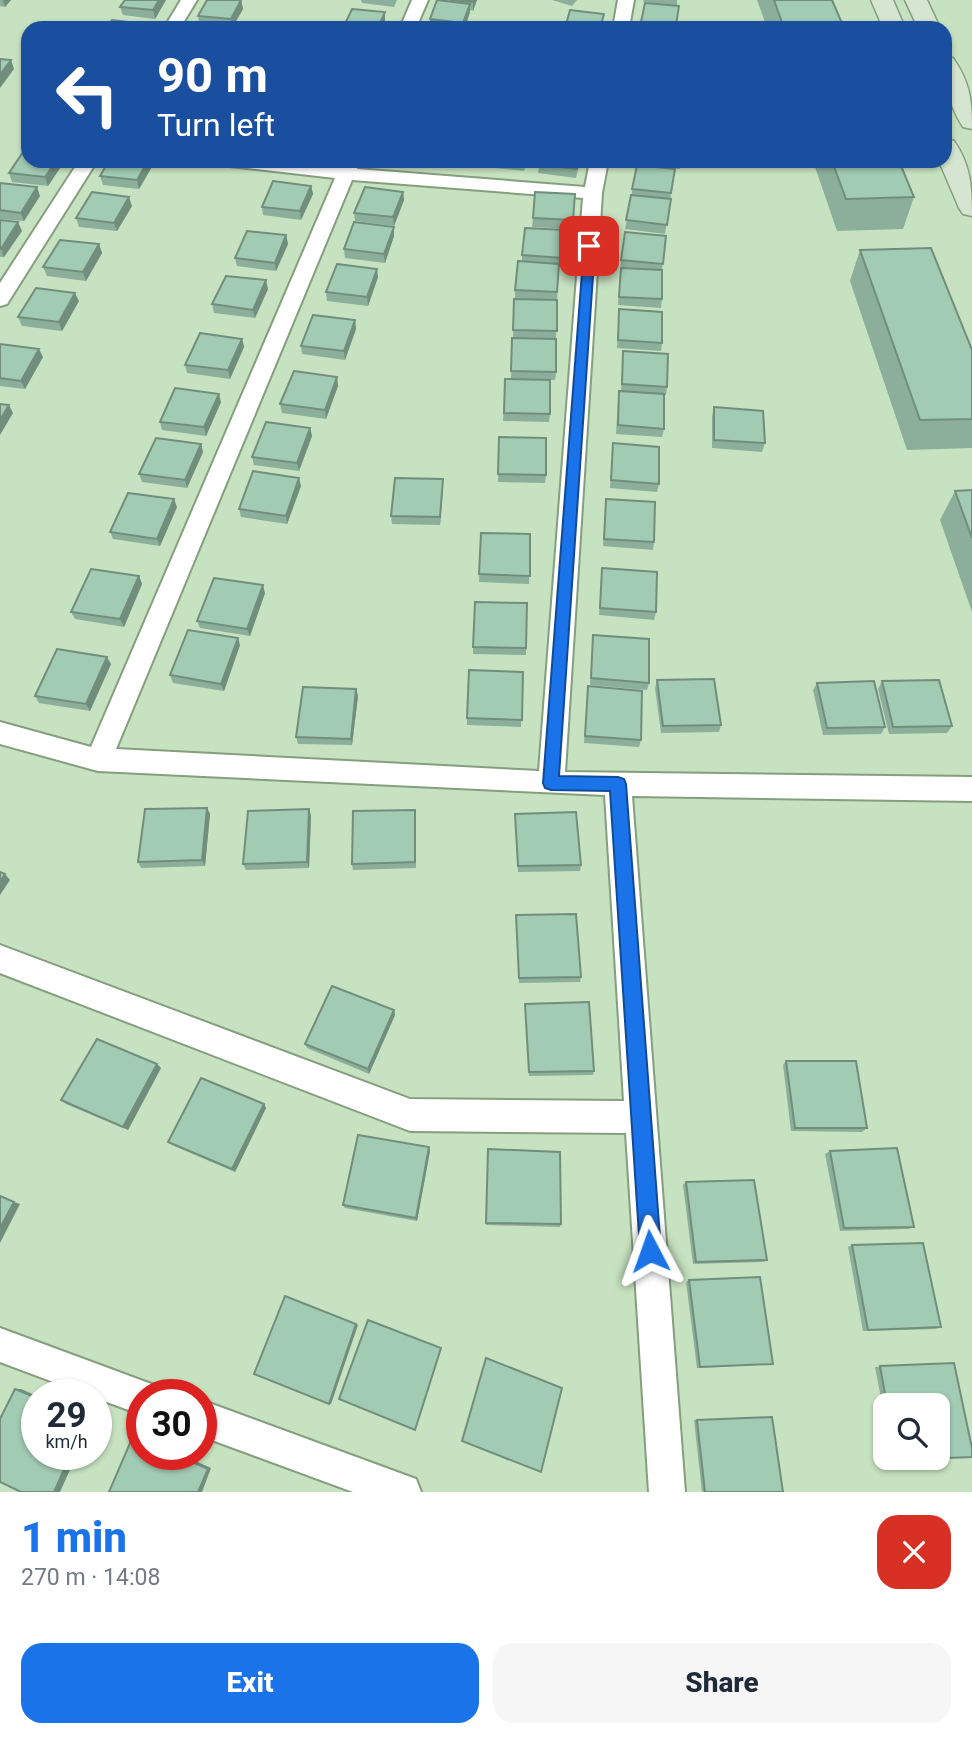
<!DOCTYPE html>
<meta charset="utf-8">
<style>
:root{--surface:#fff;--page:#f6f6f7;--text:#1f2937;--muted:#747a83;--accent:#1a73e8}
body{margin:0;font-family:Roboto,sans-serif;background:var(--page);color:var(--text);height:100vh;display:flex;flex-direction:column;font-size:26px;white-space:nowrap}
*{box-sizing:border-box;margin:0}
p{font-size:23px;color:var(--muted)}
.icon{flex:none;width:38px;height:38px;fill:none;stroke:currentColor;stroke-width:2;stroke-linecap:round;stroke-linejoin:round}
.map{position:relative;height:1492px;overflow:hidden}
.side{display:flex;flex-direction:column;background:var(--surface);flex:1}
.side>*{flex:none}
.hud{position:absolute;left:21px;top:21px;width:931px;height:147px;border-radius:21px;box-shadow:0 2px 5px #0004;background:#1a4fa0;color:#fff;overflow:hidden}
.fabs{position:absolute;left:873px;top:1393px;display:grid;gap:14px}
.fabs a{display:grid;place-items:center;width:77px;height:77px;border-radius:14px;background:var(--surface);box-shadow:0 2px 5px #0004;font-size:35px}
.speed{position:absolute;left:21px;top:1379px;display:flex;gap:14px;font-size:35px;font-weight:700;text-align:center}
.speed>*{display:grid;place-content:center;width:91px;height:91px;border-radius:50%;background:var(--surface);box-shadow:0 2px 5px #0004;line-height:1}
.speed small{font-size:18px;font-weight:400}
.speed .limit{border:10px solid #d22;background:#fff;color:#111}
.pin{position:absolute;display:grid;place-items:center;width:60px;height:60px;color:#fff;margin:-30px;border-radius:14px;box-shadow:0 4px 10px #0006}
.me{position:absolute;width:77px;margin:-38px;rotate:356deg;stroke-linejoin:round;filter:drop-shadow(0 0 5px #0008)}
.turn{display:flex;align-items:center;gap:24px;height:147px;padding:0 21px;font-size:32px}
.turn .icon{width:91px;height:91px;stroke-width:2.5}
.turn b{display:block;font-size:49px;line-height:60px}
.round{display:grid;place-items:center;flex:none;width:74px;height:74px;border-radius:21px;background:var(--page)}
.headline{display:flex;align-items:center;justify-content:space-between;height:119px;padding:0 21px}
h1{font-size:42px;font-weight:800;line-height:52px;color:var(--accent)}
.action{display:flex;gap:14px;margin-top:auto;padding:14px 21px}
.action a{flex:1;height:80px;border-radius:21px;background:var(--accent);color:#fff;font-size:28px;font-weight:800;line-height:80px;text-align:center}
.action a+a{background:var(--page);color:var(--text)}
.map>svg:first-child{display:block}
.lines{fill:none;stroke-linecap:round;stroke-linejoin:round}
.minor-casing{stroke:#849e7e;stroke-width:4}
.secondary-casing{stroke:#849e7e;stroke-width:3}
.minor{fill:#fff;fill-rule:evenodd}
.secondary{fill:#d5e5d0;fill-rule:evenodd}
.wall{fill:#8baf9a}
.shaded-wall{fill:#718e7d}
.building{fill:#a2cbb3;stroke:#718e7d;stroke-width:2}
.route{fill:#1a73e8;stroke:#114b97;stroke-width:2}
</style>
<div class="map">
<svg width="972" height="1492" viewBox="0 0 972 1492">
<rect width="100%" height="100%" fill="#c7e2c0"/>
<g class="lines">
<defs>
<g id="minor">
<polygon points="181,0 197,0 180,28 164,28"/>
<polygon points="412,0 428,0 416,28 400,28"/>
<polygon points="618,0 634,0 629,28 613,28"/>
<polygon points="79,161 97,161 7,304 0,306 0,283"/>
<path d="M220,161h58l61,7 3,-7h18l-3,8 228,18 5,-26h18l-6,32 -37,579 407,5v24l-340,-5 53,696h-36l-23,-359 -216,-2 -410,-158v-28l410,154 214,2 -19,-306 -507,-24 -98,-27v-22l91,25 244,-569 -106,-12zM352,180l231,18 -44,573 -423,-22z"/>
<polygon points="0,1328 154,1385 159,1395 142,1395 142,1415 96,1398 96,1395 88,1395 0,1362"/>
<polygon points="201,1400 416,1479 421,1492 353,1492 201,1436"/>
</g>
<g id="secondary">
<polygon points="871,0 893,0 905,28 883,28"/>
<polygon points="905,0 927,0 940,28 918,28"/>
<path d="M945,56l8,2c17,24 19,43 19,71l-9,-2c-15,-23 -18,-44 -18,-71z"/>
<path d="M945,138l9,3c17,24 18,47 18,75l-9,-2 -4,-6 -20,-47h6z"/>
</g>
</defs>
<use href="#minor" class="minor-casing"/>
<use href="#secondary" class="secondary-casing"/>
<use href="#minor" class="minor"/>
<use href="#secondary" class="secondary"/>
</g>
<g class="wall">
<polygon points="0,0 11,0 5,7 0,6"/>
<polygon points="166,0 155,19 123,15 120,7"/>
<polygon points="241,0 243,9 232,28 199,23 198,16"/>
<polygon points="361,0 397,0 394,7 362,3"/>
<polygon points="440,0 477,0 473,11 470,10 465,28 430,24 430,19"/>
<polygon points="552,0 577,0 572,6"/>
<polygon points="644,0 677,0 677,5 643,2"/>
<polygon points="757,0 832,0 844,28 767,28"/>
<polygon points="679,6 676,28 641,28 641,22"/>
<polygon points="380,161 419,161 417,165"/>
<polygon points="425,161 465,161 463,168 425,164"/>
<polygon points="486,161 527,161 524,171 486,167"/>
<polygon points="540,161 580,161 576,178 538,173"/>
<polygon points="642,161 681,161 680,169 642,165"/>
<polygon points="813,161 899,161 914,197 903,229 837,231"/>
<polygon points="64,162 48,186 12,182 9,173"/>
<polygon points="153,165 139,189 103,185 100,176"/>
<polygon points="637,165 675,169 665,234 625,229"/>
<polygon points="0,183 40,196 24,221 0,219"/>
<polygon points="311,186 313,194 301,220 263,215 262,207"/>
<polygon points="403,192 404,200 394,226 355,221 354,213"/>
<polygon points="575,194 572,229 532,227 533,218"/>
<polygon points="132,206 117,231 79,227 76,218"/>
<polygon points="0,220 22,231 4,257 0,257"/>
<polygon points="394,227 394,236 385,263 345,258 344,249"/>
<polygon points="565,230 563,266 559,266 557,301 556,339 513,338 514,299 538,300 515,299 515,290 522,262 522,255"/>
<polygon points="286,235 288,244 276,271 237,266 235,258"/>
<polygon points="666,236 662,270 662,299 661,308 618,305 621,260"/>
<polygon points="99,244 102,253 86,281 47,276 43,267"/>
<polygon points="860,250 972,350 972,448 907,450 850,281"/>
<polygon points="378,277 368,306 327,301 326,292"/>
<polygon points="268,289 255,318 214,313 212,304"/>
<polygon points="79,301 62,331 22,326 18,317"/>
<polygon points="619,309 662,343 661,351 617,348"/>
<polygon points="355,320 356,329 345,360 302,354 301,346"/>
<polygon points="512,338 556,372 555,380 511,379"/>
<polygon points="242,339 244,347 230,379 187,373 185,365"/>
<polygon points="0,344 43,357 25,389 0,386"/>
<polygon points="623,351 667,387 666,395 664,395 664,429 662,437 616,434 618,399 619,391 621,391"/>
<polygon points="337,377 338,386 326,419 282,413 280,404"/>
<polygon points="505,379 550,414 549,422 503,421"/>
<polygon points="221,402 206,436 162,430 160,422"/>
<polygon points="714,407 765,443 762,452 712,448 712,416"/>
<polygon points="310,428 312,436 299,471 254,465 252,457"/>
<polygon points="499,437 546,475 545,483 498,482"/>
<polygon points="613,443 659,484 657,492 610,488"/>
<polygon points="201,444 203,452 187,488 142,482 139,474"/>
<polygon points="443,479 440,525 392,524 391,516"/>
<polygon points="301,486 287,524 241,517 239,509"/>
<polygon points="972,490 972,612 940,520 955,491"/>
<polygon points="606,499 654,542 653,550 603,546"/>
<polygon points="177,507 160,546 113,539 110,532"/>
<polygon points="481,533 530,534 529,584 479,582"/>
<polygon points="602,568 656,612 654,620 599,615"/>
<polygon points="139,576 142,584 124,627 75,619 71,612"/>
<polygon points="265,593 250,636 200,628 197,621"/>
<polygon points="527,603 526,655 473,654 473,647"/>
<polygon points="593,635 649,683 647,690 590,685"/>
<polygon points="240,645 224,691 173,683 170,675"/>
<polygon points="111,664 90,711 39,703 35,696"/>
<polygon points="523,672 521,727 467,725 467,718"/>
<polygon points="657,680 721,725 719,732 661,733 655,688"/>
<polygon points="882,681 952,726 947,733 889,734 878,689"/>
<polygon points="817,683 885,727 881,734 823,735 813,690"/>
<polygon points="588,686 641,740 639,747 584,743"/>
<polygon points="356,689 358,696 352,745 298,744 296,737"/>
<polygon points="207,808 210,814 205,866 141,868 138,862"/>
<polygon points="309,809 311,816 309,868 246,870 243,864"/>
<polygon points="415,810 416,868 353,870 352,864"/>
<polygon points="515,814 581,865 580,871 518,872"/>
<polygon points="516,915 581,977 580,982 519,983"/>
<polygon points="525,1004 594,1071 593,1075 529,1076"/>
<polygon points="394,1010 395,1015 369,1074 307,1048 305,1044"/>
<polygon points="786,1061 867,1128 862,1132 791,1131 783,1065"/>
<polygon points="157,1064 161,1068 128,1130 66,1104 61,1100"/>
<polygon points="264,1104 266,1108 235,1172 172,1145 168,1142"/>
<polygon points="429,1147 430,1151 417,1221 345,1208 343,1205"/>
<polygon points="488,1149 561,1224 560,1227 486,1225"/>
<polygon points="830,1151 914,1227 908,1229 840,1231 825,1154"/>
<polygon points="686,1182 767,1260 763,1262 693,1264 683,1185"/>
<polygon points="852,1245 941,1327 935,1329 863,1331 848,1247"/>
<polygon points="689,1280 773,1364 697,1368 686,1282"/>
<polygon points="954,1363 972,1448 972,1457 892,1460 892,1458 938,1458 938,1405 886,1405 886,1424 875,1367"/>
<polygon points="772,1417 783,1492 702,1492 694,1420"/>
</g>
<g class="shaded-wall">
<polygon points="3,0 11,0 5,7"/>
<polygon points="159,0 166,0 155,19 153,10"/>
<polygon points="241,0 243,9 232,28 231,19"/>
<polygon points="474,0 477,0 473,11 473,2"/>
<polygon points="470,4 470,12 465,28 463,28 463,23"/>
<polygon points="385,12 385,21 382,28 378,28"/>
<polygon points="11,60 14,69 0,88 0,75"/>
<polygon points="56,161 64,162 48,186 45,177"/>
<polygon points="148,161 152,161 153,165 139,189 137,180"/>
<polygon points="311,186 313,194 301,220 300,211"/>
<polygon points="37,187 40,196 24,221 21,213"/>
<polygon points="403,192 404,200 394,226 393,217"/>
<polygon points="129,197 132,206 117,231 114,223"/>
<polygon points="18,222 22,231 4,257 1,249"/>
<polygon points="394,227 394,236 385,263 384,254"/>
<polygon points="286,235 288,244 276,271 275,263"/>
<polygon points="99,244 102,253 86,281 83,272"/>
<polygon points="377,269 378,277 368,306 367,297"/>
<polygon points="266,280 268,289 255,318 253,310"/>
<polygon points="75,293 79,301 62,331 59,322"/>
<polygon points="355,320 356,329 345,360 344,351"/>
<polygon points="242,339 244,347 230,379 228,370"/>
<polygon points="39,349 43,357 25,389 21,381"/>
<polygon points="337,377 338,386 326,419 325,410"/>
<polygon points="219,394 221,402 206,436 204,427"/>
<polygon points="9,405 13,413 0,435 0,420"/>
<polygon points="310,428 312,436 299,471 297,463"/>
<polygon points="201,444 203,452 187,488 185,480"/>
<polygon points="299,478 301,486 287,524 286,516"/>
<polygon points="443,479 443,487 440,525 440,517"/>
<polygon points="174,499 177,507 160,546 157,539"/>
<polygon points="139,576 142,584 124,627 120,619"/>
<polygon points="263,585 265,593 250,636 247,629"/>
<polygon points="238,638 240,645 224,691 221,684"/>
<polygon points="107,657 111,664 90,711 86,704"/>
<polygon points="356,689 358,696 352,745 351,739"/>
<polygon points="207,808 210,814 205,866 202,860"/>
<polygon points="309,809 311,816 309,868 307,862"/>
<polygon points="5,874 10,880 0,895 0,882"/>
<polygon points="394,1010 395,1015 369,1074 368,1069"/>
<polygon points="157,1064 161,1068 128,1130 123,1127"/>
<polygon points="264,1104 266,1108 235,1172 232,1169"/>
<polygon points="429,1147 430,1151 417,1221 416,1218"/>
<polygon points="14,1202 20,1204 0,1243 0,1228"/>
<polygon points="356,1324 358,1325 331,1404 329,1404"/>
<polygon points="15,1389 21,1389 37,1396 37,1398"/>
<polygon points="71,1454 77,1454 60,1492 54,1492"/>
<polygon points="175,1454 180,1454 211,1468 202,1492 198,1492"/>
</g>
<g class="building">
<polygon points="125,0 159,0 153,10 120,7"/>
<polygon points="207,0 241,0 231,19 198,16"/>
<polygon points="437,0 470,4 463,23 430,19"/>
<polygon points="451,0 474,0 473,2"/>
<polygon points="774,0 832,0 844,28 784,28"/>
<polygon points="645,3 679,6 676,25 641,22"/>
<polygon points="352,9 385,12 378,28 343,28"/>
<polygon points="570,10 604,14 600,28 565,28"/>
<polygon points="112,20 145,24 142,28 107,28"/>
<polygon points="431,21 464,25 463,28 428,28"/>
<polygon points="194,23 228,26 226,28 191,28"/>
<polygon points="0,59 11,60 0,75"/>
<polygon points="25,149 28,149 28,161 56,161 45,177 9,173"/>
<polygon points="109,161 148,161 137,180 100,176"/>
<polygon points="540,161 579,161 577,169 539,165"/>
<polygon points="832,161 899,161 914,197 846,199"/>
<polygon points="637,165 675,169 671,193 632,189"/>
<polygon points="273,181 311,186 300,211 262,207"/>
<polygon points="0,184 0,183 37,187 21,213 0,210"/>
<polygon points="365,187 403,192 393,217 354,213"/>
<polygon points="92,192 129,197 114,223 76,218"/>
<polygon points="535,192 575,194 573,220 533,218"/>
<polygon points="631,195 671,199 667,225 626,220"/>
<polygon points="0,220 18,222 1,249 0,249"/>
<polygon points="354,222 394,227 384,254 344,249"/>
<polygon points="525,228 565,230 563,258 522,255"/>
<polygon points="247,231 286,235 275,263 235,258"/>
<polygon points="625,232 666,236 663,264 621,260"/>
<polygon points="60,240 99,244 83,272 43,267"/>
<polygon points="931,248 972,350 972,419 920,420 860,250"/>
<polygon points="518,261 559,264 557,292 515,290"/>
<polygon points="337,264 377,269 367,297 326,292"/>
<polygon points="621,268 662,270 662,299 619,297"/>
<polygon points="226,276 266,280 253,310 212,304"/>
<polygon points="36,288 75,293 59,322 18,317"/>
<polygon points="514,299 557,300 557,331 513,330"/>
<polygon points="619,309 662,312 662,343 618,340"/>
<polygon points="313,315 355,320 344,351 301,346"/>
<polygon points="200,333 242,339 228,370 185,365"/>
<polygon points="512,338 556,339 556,372 511,371"/>
<polygon points="0,344 39,349 21,381 0,378"/>
<polygon points="623,351 668,354 667,387 622,384"/>
<polygon points="294,371 337,377 325,410 280,404"/>
<polygon points="505,379 550,380 550,414 504,413"/>
<polygon points="175,388 219,394 204,427 160,422"/>
<polygon points="619,391 664,394 664,429 618,425"/>
<polygon points="0,404 9,405 0,420"/>
<polygon points="714,407 763,411 765,443 714,440"/>
<polygon points="266,422 310,428 297,463 252,457"/>
<polygon points="499,437 546,438 546,475 498,474"/>
<polygon points="156,438 201,444 185,480 139,474"/>
<polygon points="613,443 659,447 659,484 611,480"/>
<polygon points="253,471 299,478 286,516 239,509"/>
<polygon points="395,478 443,479 440,517 391,516"/>
<polygon points="972,490 972,538 955,491"/>
<polygon points="128,493 174,499 157,539 110,532"/>
<polygon points="606,499 655,502 654,542 604,539"/>
<polygon points="481,533 530,534 530,576 479,574"/>
<polygon points="602,568 657,572 656,612 600,608"/>
<polygon points="91,569 139,576 120,619 71,612"/>
<polygon points="214,578 263,585 247,629 197,621"/>
<polygon points="475,602 527,603 526,648 473,647"/>
<polygon points="188,630 238,638 221,684 170,675"/>
<polygon points="593,635 649,639 649,683 591,678"/>
<polygon points="57,649 107,657 86,704 35,696"/>
<polygon points="469,670 523,672 522,720 467,718"/>
<polygon points="714,679 721,725 663,726 657,680"/>
<polygon points="939,680 952,726 893,727 882,681"/>
<polygon points="874,681 885,727 827,728 817,683"/>
<polygon points="588,686 642,691 641,740 585,736"/>
<polygon points="303,687 356,689 351,739 296,737"/>
<polygon points="207,808 202,860 138,862 145,809"/>
<polygon points="309,809 307,862 243,864 248,811"/>
<polygon points="415,810 415,862 352,864 353,811"/>
<polygon points="576,812 581,865 518,866 515,814"/>
<polygon points="0,872 5,874 0,882"/>
<polygon points="576,914 581,977 519,978 516,915"/>
<polygon points="332,986 394,1010 368,1069 305,1044"/>
<polygon points="589,1002 594,1071 529,1072 525,1004"/>
<polygon points="97,1039 157,1064 123,1127 61,1100"/>
<polygon points="786,1061 856,1061 867,1128 795,1128"/>
<polygon points="201,1078 264,1104 232,1169 168,1142"/>
<polygon points="358,1135 429,1147 416,1218 343,1205"/>
<polygon points="897,1148 914,1227 844,1228 830,1151"/>
<polygon points="488,1149 560,1152 561,1224 486,1223"/>
<polygon points="754,1180 767,1260 696,1262 686,1182"/>
<polygon points="0,1196 14,1202 0,1228"/>
<polygon points="923,1243 941,1327 868,1330 852,1245"/>
<polygon points="760,1277 773,1364 700,1367 689,1280"/>
<polygon points="285,1296 356,1324 329,1404 254,1374"/>
<polygon points="368,1320 441,1348 415,1430 339,1399"/>
<polygon points="486,1358 562,1388 541,1472 462,1441"/>
<polygon points="954,1363 972,1448 972,1457 898,1460 897,1458 938,1458 938,1405 887,1405 880,1366"/>
<polygon points="15,1389 37,1398 37,1454 71,1454 54,1492 21,1492 0,1482 0,1419"/>
<polygon points="772,1417 783,1492 705,1492 697,1420"/>
<polygon points="133,1436 142,1440 142,1454 175,1454 208,1469 198,1492 109,1492"/>
</g>
<polygon class="route" points="589,243 595,246 559,776 618,777 624,779 626,784 661,1251 658,1258 650,1261 643,1258 640,1251 610,791 551,790 545,788 543,783 584,246"/>
</svg>
<div class="fabs">
<a><svg class="icon" aria-label="search" viewBox="0 0 24 24"><circle cx="10" cy="10" r="6"/><path d="M15 15l6 6"/></svg></a>
</div>
<div class="speed"><div>29<small>km/h</small></div><div class="limit">30</div></div>
<div class="pin" style="left:589px;top:246px;background:#d93025"><svg class="icon" aria-label="arrive" viewBox="0 0 24 24"><path d="M6 21V4h12l-3 4 3 4H6"/></svg></div>
<svg class="me" style="left:650px;top:1251px" viewBox="-20 -20 40 40"><path d="M0-17L14 15 0 8-14 15z" fill="#1a73e8" stroke="#fff" stroke-width="4"/></svg>
<div class="hud">
<div class="turn"><svg class="icon" aria-label="left" viewBox="0 0 24 24"><path d="M17 20v-9H6M10 6l-5 5 5 5"/></svg><div><b>90 m</b>Turn left</div></div>
</div>
</div>
<section class="side">
<div class="headline"><div><h1>1 min</h1><p>270 m · 14:08</p></div><a class="round" style="background:#d93025;color:#fff"><svg class="icon" aria-label="close" viewBox="0 0 24 24"><path d="M6 6l12 12M18 6L6 18"/></svg></a></div>
<div class="action"><a>Exit</a><a>Share</a></div>
</section>
